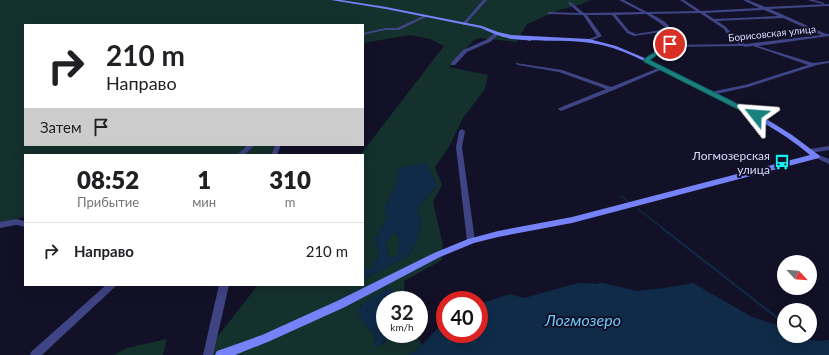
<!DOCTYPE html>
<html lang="ru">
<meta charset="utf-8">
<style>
:root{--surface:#fff;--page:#f6f6f6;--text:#202124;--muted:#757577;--line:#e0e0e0}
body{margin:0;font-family:Lato,sans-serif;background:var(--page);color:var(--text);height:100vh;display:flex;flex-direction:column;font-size:15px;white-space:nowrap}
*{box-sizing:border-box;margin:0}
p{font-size:13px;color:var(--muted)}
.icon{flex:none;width:22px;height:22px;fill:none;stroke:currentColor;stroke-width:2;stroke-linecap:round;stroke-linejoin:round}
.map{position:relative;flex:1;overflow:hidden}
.panel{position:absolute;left:24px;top:154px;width:340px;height:132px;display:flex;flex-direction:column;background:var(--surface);border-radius:0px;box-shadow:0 4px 16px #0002}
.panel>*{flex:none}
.banner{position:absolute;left:24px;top:24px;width:340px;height:122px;border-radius:0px;box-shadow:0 4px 16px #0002;background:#fff;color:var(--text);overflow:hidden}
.needle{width:26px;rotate:116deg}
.buttons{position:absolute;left:777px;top:255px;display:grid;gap:8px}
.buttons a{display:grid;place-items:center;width:40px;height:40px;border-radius:50%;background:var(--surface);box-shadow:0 4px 16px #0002;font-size:20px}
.speed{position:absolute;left:376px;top:291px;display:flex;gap:8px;font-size:20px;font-weight:700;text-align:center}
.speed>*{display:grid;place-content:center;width:52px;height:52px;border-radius:50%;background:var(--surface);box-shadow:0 4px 16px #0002;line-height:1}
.speed small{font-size:10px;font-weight:400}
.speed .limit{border:6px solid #d22;background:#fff;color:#111}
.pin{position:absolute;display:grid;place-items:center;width:34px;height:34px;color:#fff;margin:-17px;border:2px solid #fff;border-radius:50%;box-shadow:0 1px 4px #0007}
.me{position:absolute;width:44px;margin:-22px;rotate:298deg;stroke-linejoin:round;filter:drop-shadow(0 0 3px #0008)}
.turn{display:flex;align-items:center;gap:14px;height:84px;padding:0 16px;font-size:18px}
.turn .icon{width:52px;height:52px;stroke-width:2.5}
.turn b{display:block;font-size:28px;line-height:34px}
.then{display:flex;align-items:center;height:38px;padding:0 16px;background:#0003;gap:8px;font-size:15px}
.eta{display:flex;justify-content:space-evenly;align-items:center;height:68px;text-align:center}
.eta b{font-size:24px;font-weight:800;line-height:28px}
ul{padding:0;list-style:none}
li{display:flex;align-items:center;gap:12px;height:56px;padding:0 16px;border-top:1px solid var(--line)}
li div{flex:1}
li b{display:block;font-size:15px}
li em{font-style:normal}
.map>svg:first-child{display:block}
.green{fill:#14312d}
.water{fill:#0f2b48;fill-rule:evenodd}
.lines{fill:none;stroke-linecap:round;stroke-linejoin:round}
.stream-far1{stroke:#0f2b48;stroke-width:1.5}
.stream{stroke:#0f2b48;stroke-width:2}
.street{fill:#3f4484;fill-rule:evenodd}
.secondary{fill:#7582f8;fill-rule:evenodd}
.route{fill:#18807f;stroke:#105353}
.labels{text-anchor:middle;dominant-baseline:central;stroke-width:4;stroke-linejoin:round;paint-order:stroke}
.far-street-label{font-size:10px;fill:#d9dafd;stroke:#121127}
.poi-label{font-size:12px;fill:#d9dafd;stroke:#121127;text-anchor:end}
.near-water-label{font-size:16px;font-style:italic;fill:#6cc9f8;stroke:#121127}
</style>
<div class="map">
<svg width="829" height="355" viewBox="0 0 829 355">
<rect width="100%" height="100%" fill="#121127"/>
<g class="green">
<polygon points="0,0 591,0 579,5 560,10 527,24 516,42 480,38 474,40 449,67 488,75 485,89 463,118 449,147 435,167 442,185 433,202 443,245 442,260 404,281 405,300 397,300 396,295 386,289 375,298 360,306 359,317 375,336 374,343 383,344 391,334 416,334 422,345 409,355 203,355 258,285 363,285 363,280 409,255 417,241 421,222 418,211 419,206 437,186 427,165 401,167 397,171 397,182 384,210 387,217 375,239 379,255 372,269 364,270 363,269 363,155 360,155 444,46 430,39 410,35 363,43 363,25 25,25 25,145 275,145 270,155 25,155 25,217 0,223"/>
<polygon points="393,233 396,233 399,238 398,255 392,258 388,256 386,242"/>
<polygon points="167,339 163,355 114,355 127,348"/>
</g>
<g class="water">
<path d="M426,163l11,23 -18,20 -1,5 3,11 -4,19 -8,14 -46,25v-11h9l7,-14 -4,-16 12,-22 -3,-7 13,-28v-11l4,-4zM393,233h3l3,5 -1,17 -6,3 -4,-2 -2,-14z"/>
<polygon points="599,282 637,291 664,288 693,283 752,317 784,327 784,336 802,336 806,339 820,341 829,340 829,355 409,355 422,345 445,320 445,334 479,334 479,304 510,294 524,298 578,283 599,284"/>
<path d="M386,289h6l5,11h-12v34h6l-12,13 -4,-1v-10l-16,-19 -1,-6c3,-9 20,-16 28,-22z"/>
</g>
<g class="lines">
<g class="stream-far1">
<polyline points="621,196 630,203"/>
<polyline points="638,209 664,229"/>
</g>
<polyline class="stream" points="662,228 784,323"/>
<g class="street">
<polygon points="483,0 487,0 465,25 463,25 463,23"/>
<path d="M619,0h5l23,12 49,-1 -16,-11h4l17,11 58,-3 -16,-8h5l17,7 64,-3v2l-59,3 56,25h3v2l-71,10 55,17 16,-2v2l-12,2 -69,22 -36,8 -3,-2 1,-1 35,-7 63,-20 -55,-19 -8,1 -2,-1 -74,1 -23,14 -2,-1v-1l24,-15 1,-13 -35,5 -7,-3 -15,-18h-25l15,21 -14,6h-2v-2l11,-4 -14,-21 -34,-1 -2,-1 2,-1 30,1 -10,-9 -1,-1 2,-1 14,11 58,-1zM764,10l14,6 -64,3 -9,-6zM700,13l24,16 4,7 11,8 -67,1c4,-19 -6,-23 -21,-31zM646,14l14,9 7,6 -31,5 -7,-3 -13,-16zM783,18l38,17 -76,9 -13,-10 -6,-7 -9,-6z"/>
<polygon points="807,0 814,0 825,3 823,4"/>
<polygon points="423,16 426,17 399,30 385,30 363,35 363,33 385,28 397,28"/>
<polygon points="495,33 499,34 490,42 467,52 455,65 451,65 451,63 463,50 486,40"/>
<polygon points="516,63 562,70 611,87 661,67 665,68 614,90 561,111 558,109 559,108 606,89 559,72 518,65 516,64"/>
<polygon points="462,129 465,131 462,147 475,241 474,243 468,243 467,241 456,147 459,131"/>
<polygon points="248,145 255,145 244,155 237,155"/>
<polygon points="275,145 281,145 277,155 271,155"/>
<polygon points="829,146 829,150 810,153 807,151 810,149"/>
<polygon points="816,154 829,159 829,164 814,157 813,156 814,155"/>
<polygon points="16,219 25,221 25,227 16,225 0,228 0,222"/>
<polygon points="106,285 117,285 42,355 30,355 31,352"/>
<polygon points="219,285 229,285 213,355 203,355"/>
</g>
<path class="secondary" d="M331,0h10l45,7 96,19 16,6 13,3 78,4 27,7 31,13 113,56 32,20 28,21 -1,2 -247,65 -74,14 -24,6 -34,14 -95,50 -75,34 -35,14h-20l2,-4 45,-16 75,-34 97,-48 34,-14 30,-8 74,-14 238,-62c-38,-32 -83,-51 -128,-74 -25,-13 -51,-29 -80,-36 -29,-7 -60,-2 -90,-6 -11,-2 -21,-6 -31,-11l-95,-19z"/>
</g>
<polygon class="route" points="668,43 673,44 650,60 758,114 758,117 753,117 644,62 644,59"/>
<defs>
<symbol id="bus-bare" viewBox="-9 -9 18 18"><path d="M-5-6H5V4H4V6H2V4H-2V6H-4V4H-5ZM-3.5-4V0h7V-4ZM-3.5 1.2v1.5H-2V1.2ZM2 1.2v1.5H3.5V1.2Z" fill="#0ff4ee" stroke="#121127" stroke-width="2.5" paint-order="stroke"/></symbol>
</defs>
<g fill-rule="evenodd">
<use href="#bus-bare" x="771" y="151" width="22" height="22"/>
</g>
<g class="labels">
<g class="far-street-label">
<text transform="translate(772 33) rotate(-6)">Борисовская улица</text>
</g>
<g class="poi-label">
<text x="770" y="155">Логмозерская<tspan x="770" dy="14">улица</tspan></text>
</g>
<g class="near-water-label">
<text x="583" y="319">Логмозеро</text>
</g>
</g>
</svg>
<div class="buttons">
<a><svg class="needle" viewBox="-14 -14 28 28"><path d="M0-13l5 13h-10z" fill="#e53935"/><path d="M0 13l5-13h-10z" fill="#757577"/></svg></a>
<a><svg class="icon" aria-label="search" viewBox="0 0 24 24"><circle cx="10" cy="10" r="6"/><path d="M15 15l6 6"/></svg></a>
</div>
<div class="speed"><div>32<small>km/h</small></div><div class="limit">40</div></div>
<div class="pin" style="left:670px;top:44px;background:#d93025"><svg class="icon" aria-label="arrive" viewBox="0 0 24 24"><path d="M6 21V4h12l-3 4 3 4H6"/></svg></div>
<svg class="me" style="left:756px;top:115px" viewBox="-20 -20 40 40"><path d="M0-17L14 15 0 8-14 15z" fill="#18807f" stroke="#fff" stroke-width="4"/></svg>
<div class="banner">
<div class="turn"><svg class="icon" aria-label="right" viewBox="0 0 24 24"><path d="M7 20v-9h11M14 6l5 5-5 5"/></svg><div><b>210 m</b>Направо</div></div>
<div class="then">Затем<svg class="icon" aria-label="arrive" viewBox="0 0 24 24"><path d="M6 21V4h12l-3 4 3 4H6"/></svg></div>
</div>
<section class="panel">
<div class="eta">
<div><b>08:52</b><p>Прибытие</p></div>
<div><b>1</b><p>мин</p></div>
<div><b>310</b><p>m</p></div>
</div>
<ul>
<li><svg class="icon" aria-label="right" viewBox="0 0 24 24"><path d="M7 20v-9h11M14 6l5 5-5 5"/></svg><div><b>Направо</b></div><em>210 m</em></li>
</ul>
</section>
</div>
